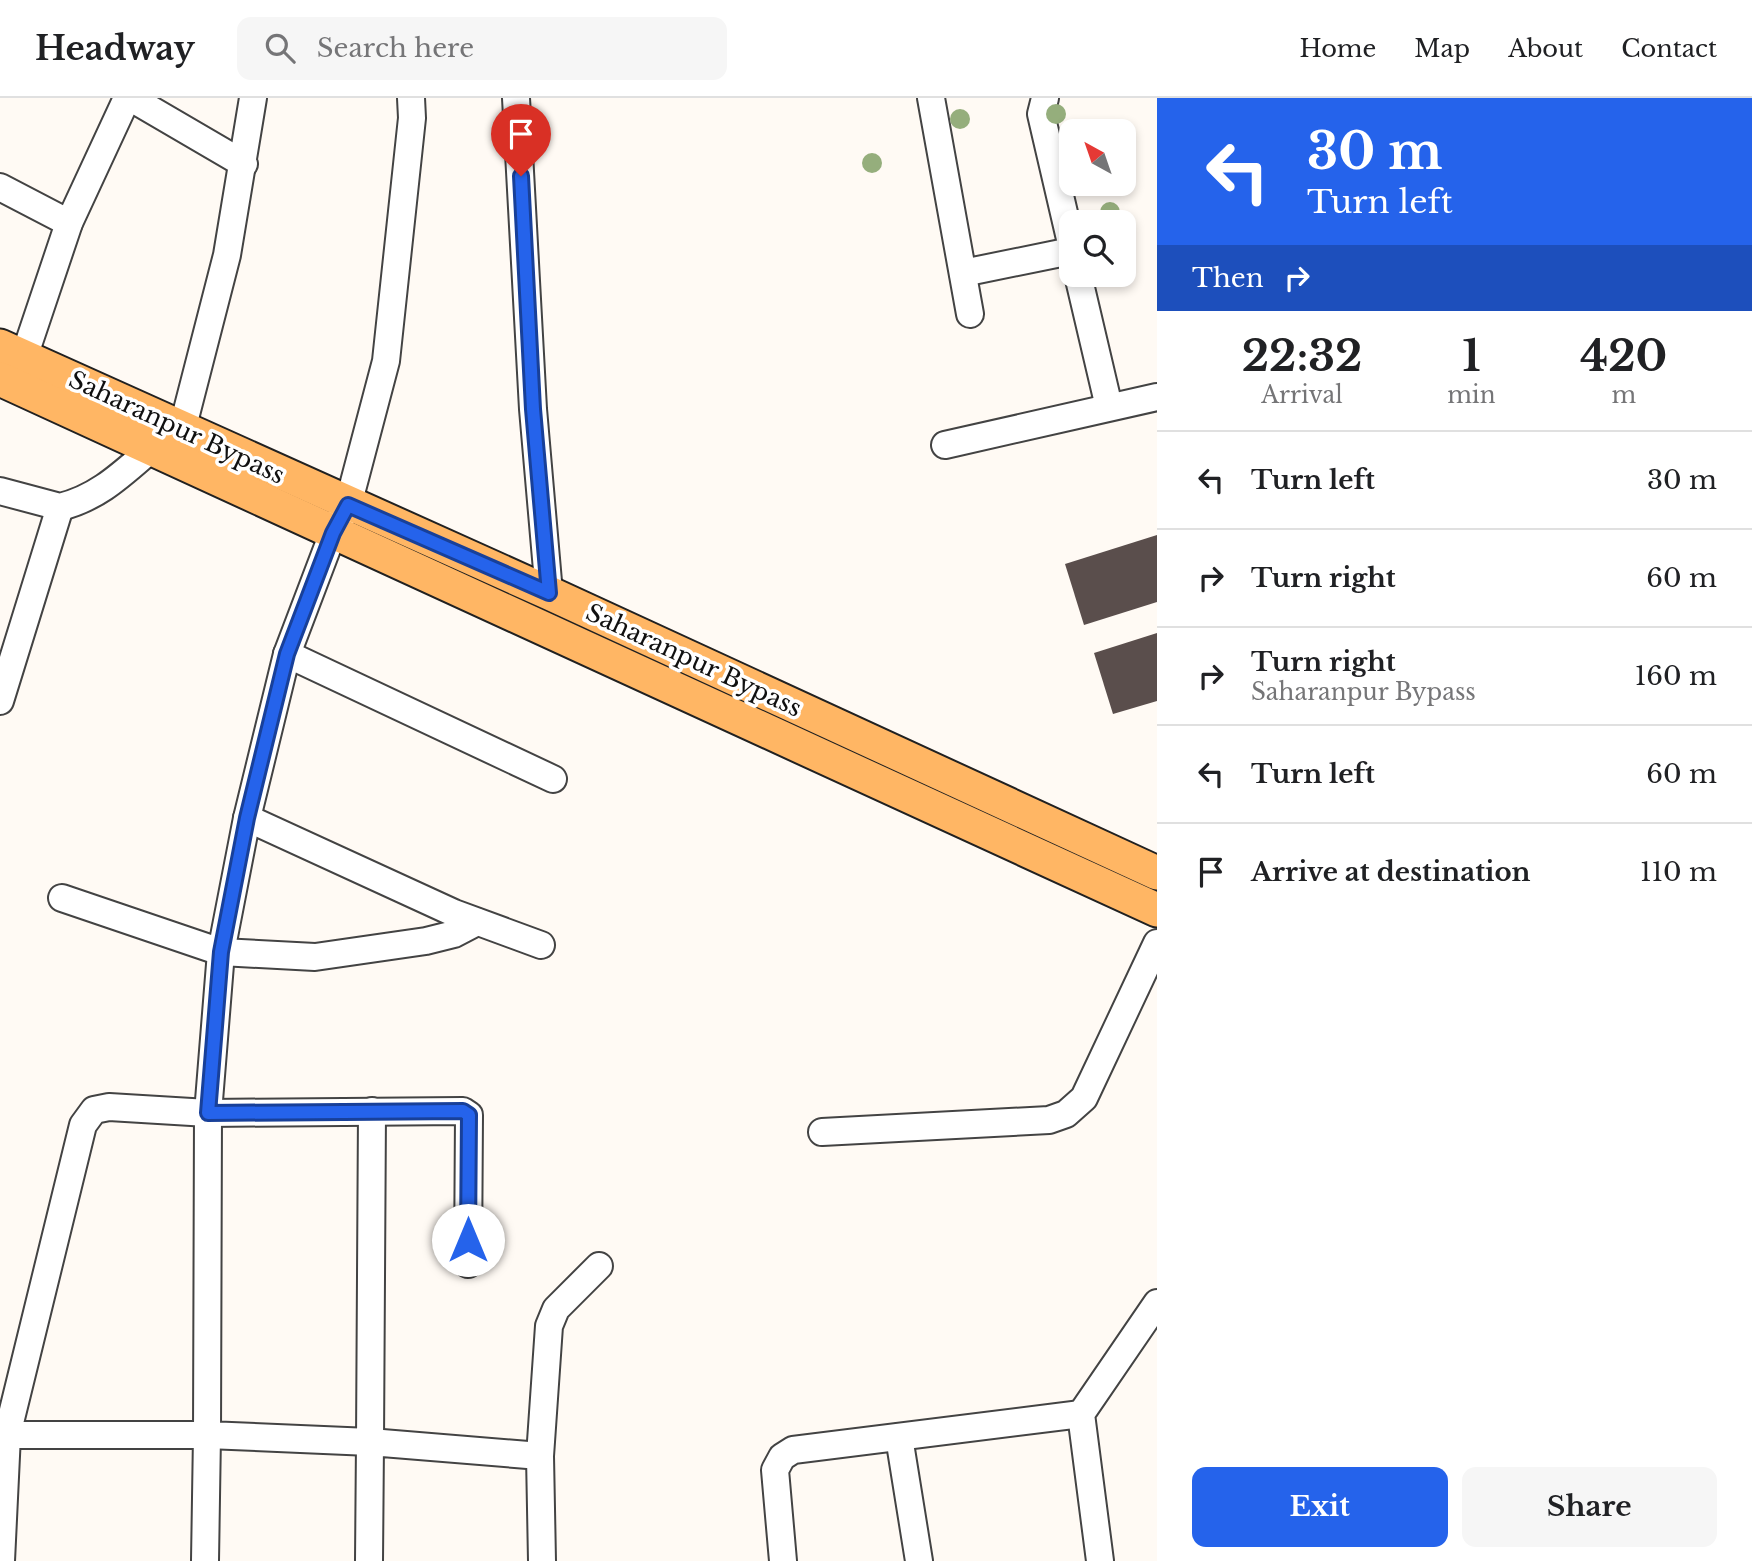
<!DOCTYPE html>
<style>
:root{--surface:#fff;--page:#f6f6f6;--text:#202124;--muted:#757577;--line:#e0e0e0;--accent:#2563eb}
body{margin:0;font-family:"Libre Baskerville",serif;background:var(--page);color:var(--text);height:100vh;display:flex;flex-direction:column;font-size:26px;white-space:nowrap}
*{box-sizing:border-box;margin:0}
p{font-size:23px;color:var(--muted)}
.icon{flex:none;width:38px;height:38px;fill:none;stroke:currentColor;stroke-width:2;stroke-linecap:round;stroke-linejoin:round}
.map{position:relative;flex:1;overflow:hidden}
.sheet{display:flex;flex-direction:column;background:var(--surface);width:595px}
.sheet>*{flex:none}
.top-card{background:#2563eb;color:#fff;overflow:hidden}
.needle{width:46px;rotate:320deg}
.fabs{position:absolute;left:1059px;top:21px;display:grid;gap:14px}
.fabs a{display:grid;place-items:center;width:77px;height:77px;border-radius:14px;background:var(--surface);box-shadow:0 4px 10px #0003;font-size:35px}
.pin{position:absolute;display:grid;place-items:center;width:60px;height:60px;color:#fff;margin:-72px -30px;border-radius:50% 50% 50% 0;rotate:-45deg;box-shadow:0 0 7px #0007}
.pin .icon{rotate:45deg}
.me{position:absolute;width:77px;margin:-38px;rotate:0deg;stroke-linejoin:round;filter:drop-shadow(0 0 5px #0008)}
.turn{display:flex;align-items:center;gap:24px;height:147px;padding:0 35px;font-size:32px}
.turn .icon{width:91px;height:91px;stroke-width:2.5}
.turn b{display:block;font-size:49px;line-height:60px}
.then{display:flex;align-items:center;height:66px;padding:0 35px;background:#0003;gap:14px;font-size:26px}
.eta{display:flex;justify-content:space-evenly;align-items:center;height:119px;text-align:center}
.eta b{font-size:42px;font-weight:800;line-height:49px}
.action{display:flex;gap:14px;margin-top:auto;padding:14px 35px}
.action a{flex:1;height:80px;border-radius:14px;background:var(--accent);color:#fff;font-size:28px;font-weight:800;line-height:80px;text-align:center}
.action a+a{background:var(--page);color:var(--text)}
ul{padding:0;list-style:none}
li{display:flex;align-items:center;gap:21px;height:98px;padding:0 35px;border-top:2px solid var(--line)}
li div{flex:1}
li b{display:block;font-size:26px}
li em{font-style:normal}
header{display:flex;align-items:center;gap:42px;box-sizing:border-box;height:98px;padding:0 35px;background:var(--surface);border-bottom:2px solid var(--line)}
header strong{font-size:33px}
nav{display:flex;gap:38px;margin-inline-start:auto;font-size:24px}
.search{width:490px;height:63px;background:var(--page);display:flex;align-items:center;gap:18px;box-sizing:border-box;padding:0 24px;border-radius:14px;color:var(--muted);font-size:26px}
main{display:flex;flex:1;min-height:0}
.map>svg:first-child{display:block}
.building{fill:#5a4e4c}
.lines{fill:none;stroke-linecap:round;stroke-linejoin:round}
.minor-casing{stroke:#434343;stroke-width:30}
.major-casing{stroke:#212121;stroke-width:37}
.minor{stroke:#fff;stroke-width:26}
.major{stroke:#ffb664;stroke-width:33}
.tree{fill:#95ae7c}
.route-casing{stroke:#184099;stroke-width:18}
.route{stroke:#2563eb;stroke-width:12}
.labels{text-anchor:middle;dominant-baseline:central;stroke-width:7;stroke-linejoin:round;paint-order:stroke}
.street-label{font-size:24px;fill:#101010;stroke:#fff}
</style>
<header>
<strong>Headway</strong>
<div class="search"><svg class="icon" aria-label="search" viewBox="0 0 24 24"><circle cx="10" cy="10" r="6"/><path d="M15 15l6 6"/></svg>Search here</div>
<nav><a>Home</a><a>Map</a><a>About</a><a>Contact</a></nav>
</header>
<main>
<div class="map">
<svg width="1157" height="1463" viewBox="0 0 1157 1463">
<rect width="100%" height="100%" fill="#fffaf4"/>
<g class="building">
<polygon points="1157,437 1157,504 1084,527 1065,466"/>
<polygon points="1157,535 1157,603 1113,616 1094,555"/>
</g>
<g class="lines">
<defs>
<g id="minor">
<polyline points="131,0 244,66"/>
<polyline points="516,0 533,311 549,495"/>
<polyline points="931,0 970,216"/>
<polyline points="1045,0 1041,16 1071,145"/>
<polyline points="0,89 69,125"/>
<polyline points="963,175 1071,153"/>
<polyline points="1078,177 1109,309"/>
<polyline points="24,259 69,125 127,0"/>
<polyline points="182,332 227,157 253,0"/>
<polyline points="945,347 1157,299"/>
<path d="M0,393l60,16c38,-9 63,-34 91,-58"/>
<polyline points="287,556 553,681"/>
<polyline points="0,603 60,409"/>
<polyline points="247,720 454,815 541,847"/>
<polyline points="62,800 221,854 315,859 426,843 454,836 477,824"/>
<polyline points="372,1013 370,1344 207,1337 208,1015 221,854 247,720 287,556 333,435 348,407 386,263 412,20 411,0"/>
<polyline points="822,1034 1049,1022 1066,1016 1084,1000 1157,845"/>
<polyline points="0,1337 207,1337 205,1463"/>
<polyline points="899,1339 919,1463"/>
<polyline points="540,1358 542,1463"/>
<polyline points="1,1463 7,1337 83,1027 94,1012 109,1009 208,1015 463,1013 469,1017 468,1166"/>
<polyline points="369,1463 370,1344 540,1358 549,1228 556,1211 599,1168"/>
<polyline points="783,1463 775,1372 782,1359 793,1352 1081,1316"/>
<polyline points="1100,1463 1081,1316 1157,1205"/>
</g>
<g id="major">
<polyline points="0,248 549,495 1157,775"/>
<polyline points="0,281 1157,812"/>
</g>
</defs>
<use href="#minor" class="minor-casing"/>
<use href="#major" class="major-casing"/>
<use href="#minor" class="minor"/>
<use href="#major" class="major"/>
</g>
<g class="tree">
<circle cx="1056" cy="16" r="10"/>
<circle cx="960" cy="21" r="10"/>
<circle cx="872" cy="65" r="10"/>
<circle cx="1110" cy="114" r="10"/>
</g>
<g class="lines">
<defs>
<polyline id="route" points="468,1142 469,1017 463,1013 208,1015 221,854 247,720 287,556 333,435 348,407 549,495 533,311 521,78"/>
</defs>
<use href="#route" class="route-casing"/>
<use href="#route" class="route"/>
</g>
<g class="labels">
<g class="street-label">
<text transform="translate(177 329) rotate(25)">Saharanpur Bypass</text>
<text transform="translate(694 562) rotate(25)">Saharanpur Bypass</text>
</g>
</g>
</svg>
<div class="fabs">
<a><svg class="needle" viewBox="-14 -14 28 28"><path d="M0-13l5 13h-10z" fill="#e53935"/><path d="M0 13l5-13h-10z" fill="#757577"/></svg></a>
<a><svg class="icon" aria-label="search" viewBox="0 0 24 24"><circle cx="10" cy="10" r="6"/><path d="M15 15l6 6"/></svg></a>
</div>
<div class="pin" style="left:521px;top:78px;background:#d93025"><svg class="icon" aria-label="arrive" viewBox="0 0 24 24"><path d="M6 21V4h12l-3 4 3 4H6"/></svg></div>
<svg class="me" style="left:468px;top:1142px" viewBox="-20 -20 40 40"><circle r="19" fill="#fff"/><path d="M0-13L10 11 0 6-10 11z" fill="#2563eb"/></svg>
</div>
<section class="sheet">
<div class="top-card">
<div class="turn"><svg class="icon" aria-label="left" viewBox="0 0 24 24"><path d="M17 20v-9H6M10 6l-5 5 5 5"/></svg><div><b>30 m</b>Turn left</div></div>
<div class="then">Then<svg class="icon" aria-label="right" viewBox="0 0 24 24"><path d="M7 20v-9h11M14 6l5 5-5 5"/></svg></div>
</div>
<div class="eta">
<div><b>22:32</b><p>Arrival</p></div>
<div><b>1</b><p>min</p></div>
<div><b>420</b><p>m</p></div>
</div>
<ul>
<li><svg class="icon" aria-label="left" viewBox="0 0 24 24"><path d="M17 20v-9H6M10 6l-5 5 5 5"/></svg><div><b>Turn left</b></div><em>30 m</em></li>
<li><svg class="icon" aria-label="right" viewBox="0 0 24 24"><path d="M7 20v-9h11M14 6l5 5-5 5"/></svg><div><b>Turn right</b></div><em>60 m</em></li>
<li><svg class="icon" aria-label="right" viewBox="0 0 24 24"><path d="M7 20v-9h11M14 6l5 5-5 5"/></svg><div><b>Turn right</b><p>Saharanpur Bypass</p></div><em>160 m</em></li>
<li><svg class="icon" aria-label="left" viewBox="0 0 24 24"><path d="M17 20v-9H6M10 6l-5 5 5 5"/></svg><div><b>Turn left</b></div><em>60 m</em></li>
<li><svg class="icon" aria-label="arrive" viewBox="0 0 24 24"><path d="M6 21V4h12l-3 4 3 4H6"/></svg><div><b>Arrive at destination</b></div><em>110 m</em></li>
</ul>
<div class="action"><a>Exit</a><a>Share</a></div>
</section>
</main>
